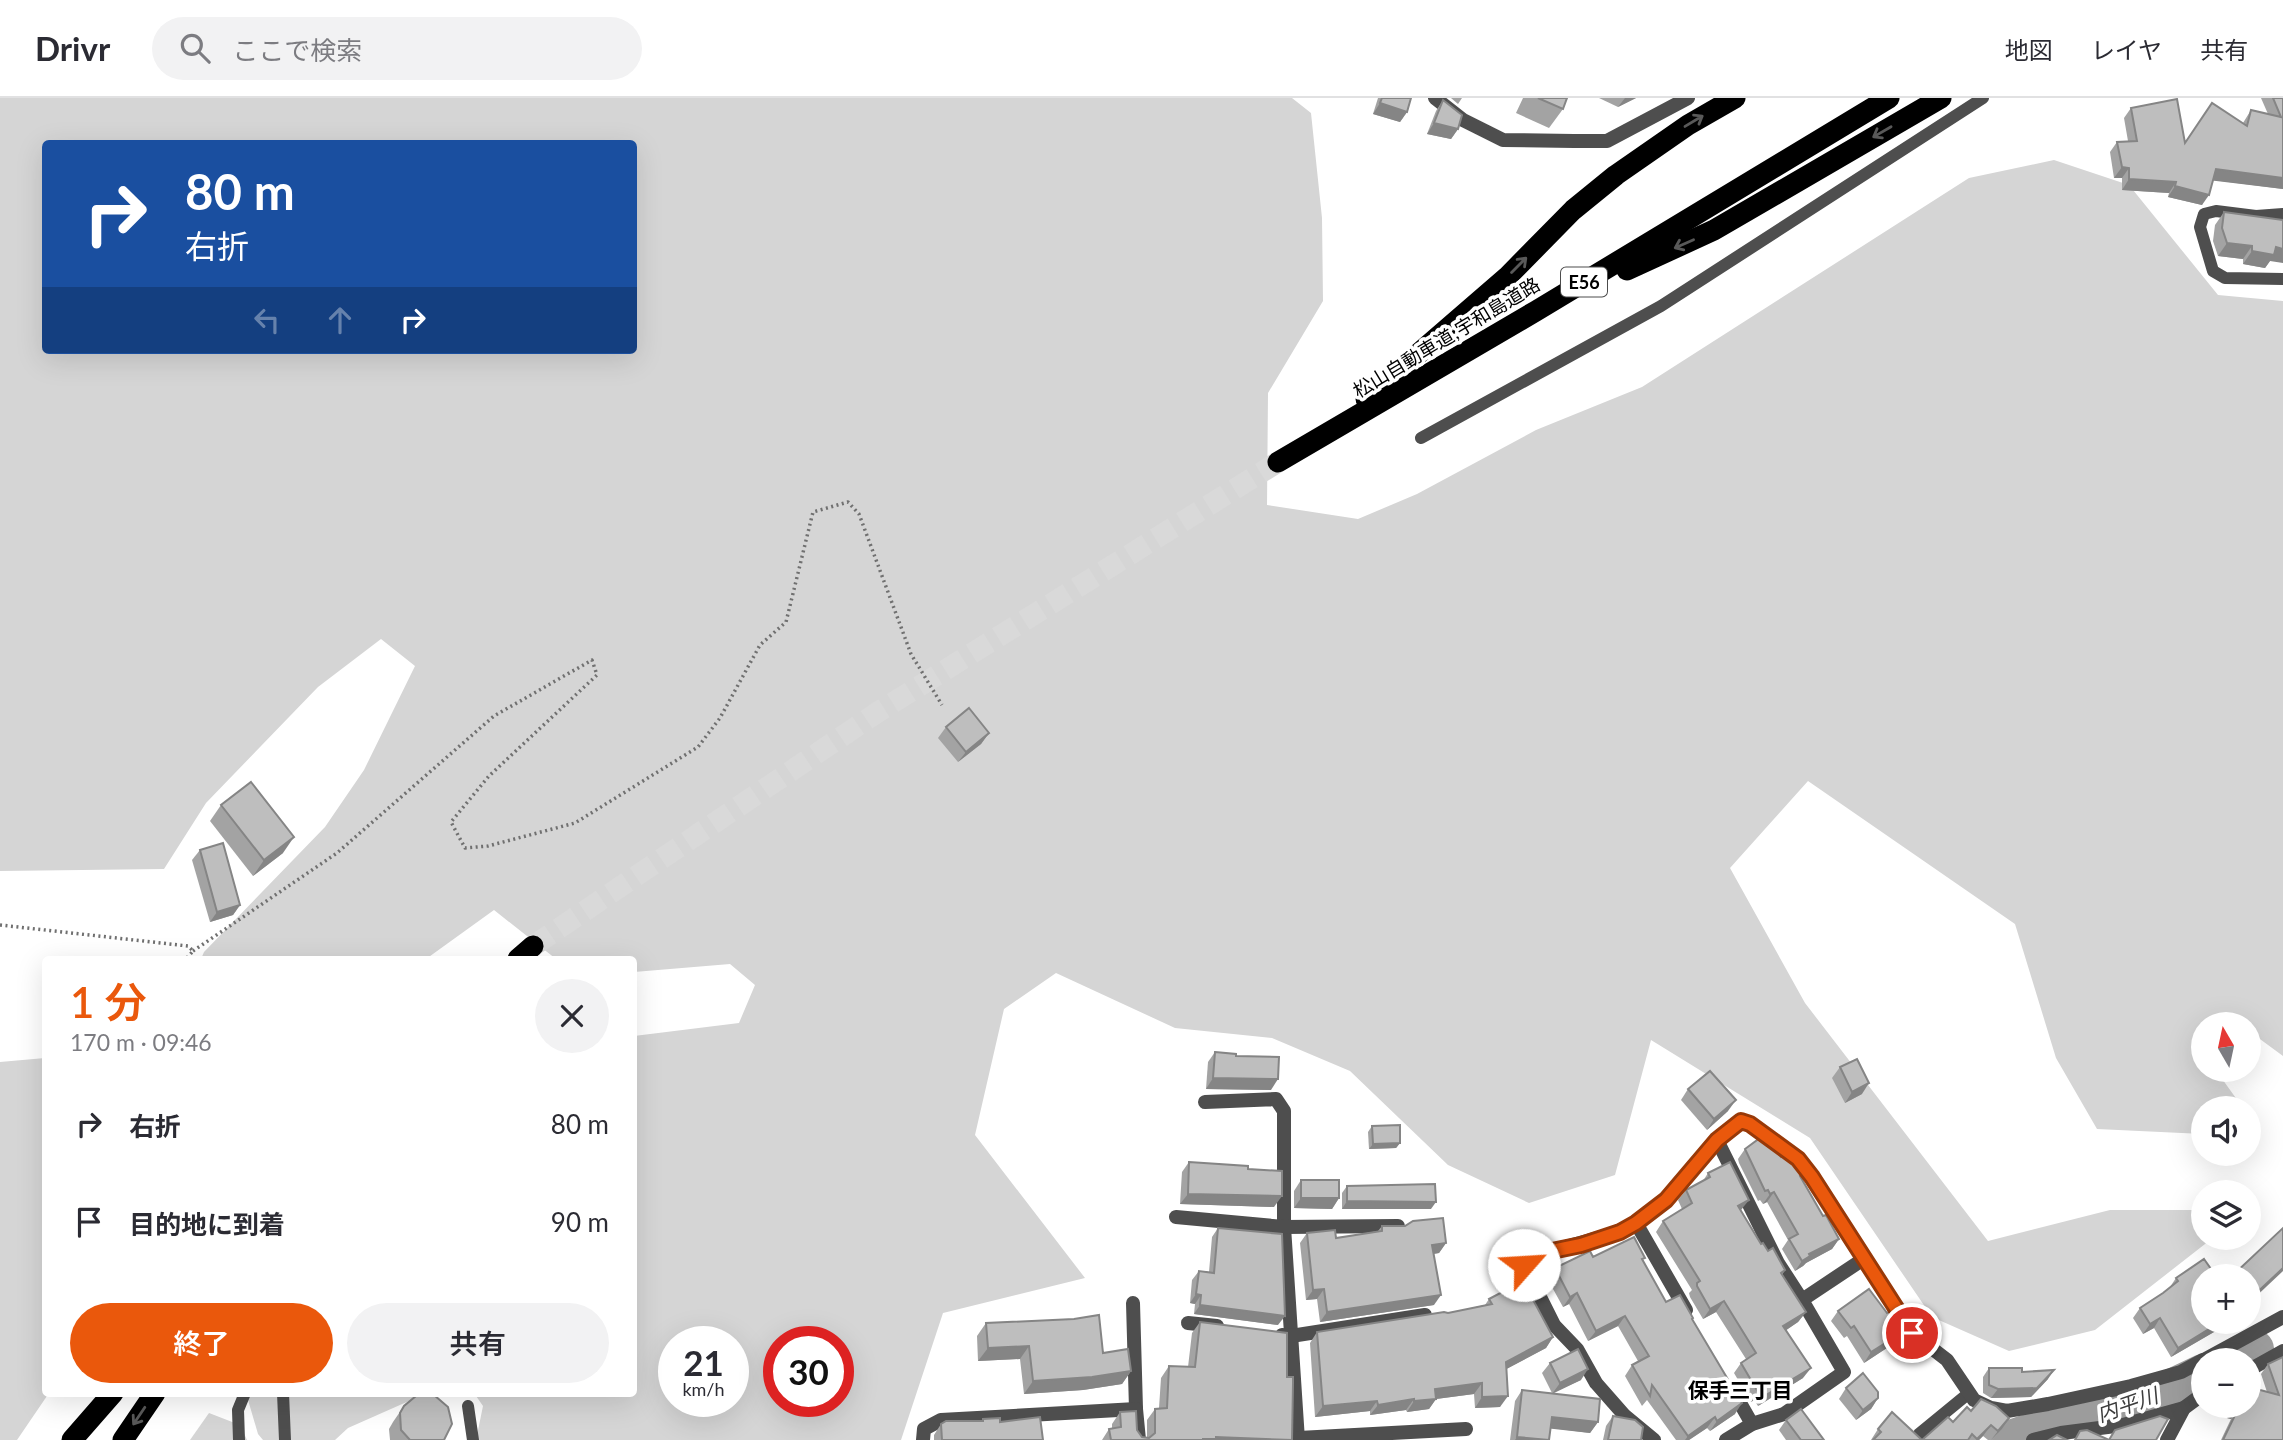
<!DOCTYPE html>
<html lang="ja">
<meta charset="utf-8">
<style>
:root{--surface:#fff;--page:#f2f2f3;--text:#2b2b33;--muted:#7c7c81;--line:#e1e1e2;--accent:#ea580c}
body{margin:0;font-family:Lato,"Noto Sans JP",sans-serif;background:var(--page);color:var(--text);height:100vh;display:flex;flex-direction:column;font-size:26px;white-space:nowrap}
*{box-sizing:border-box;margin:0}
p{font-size:23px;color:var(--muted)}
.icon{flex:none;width:38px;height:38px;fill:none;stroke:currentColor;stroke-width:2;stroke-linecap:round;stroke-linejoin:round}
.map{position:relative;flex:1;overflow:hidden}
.details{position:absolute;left:42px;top:858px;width:595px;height:441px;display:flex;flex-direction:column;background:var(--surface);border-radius:7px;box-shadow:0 7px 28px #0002}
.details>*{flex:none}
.hud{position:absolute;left:42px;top:42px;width:595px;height:214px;border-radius:7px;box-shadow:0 7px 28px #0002;background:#1a4fa0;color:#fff;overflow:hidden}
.needle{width:46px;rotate:351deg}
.controls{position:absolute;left:2191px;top:914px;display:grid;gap:14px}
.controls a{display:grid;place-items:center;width:70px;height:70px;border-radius:50%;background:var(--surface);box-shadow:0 7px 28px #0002;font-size:35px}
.speed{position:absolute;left:658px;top:1228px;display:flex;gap:14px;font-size:35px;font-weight:700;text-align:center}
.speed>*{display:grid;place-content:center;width:91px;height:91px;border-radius:50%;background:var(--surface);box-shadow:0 7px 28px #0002;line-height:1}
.speed small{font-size:18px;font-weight:400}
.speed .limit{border:10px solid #d22;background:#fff;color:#111}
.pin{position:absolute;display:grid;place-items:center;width:60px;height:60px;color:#fff;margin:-30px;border:4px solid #fff;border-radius:50%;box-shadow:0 2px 7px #0007}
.me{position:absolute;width:77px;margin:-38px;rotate:64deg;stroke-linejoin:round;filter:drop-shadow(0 0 5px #0008)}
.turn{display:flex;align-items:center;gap:24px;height:147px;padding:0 28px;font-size:32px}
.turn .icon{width:91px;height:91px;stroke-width:2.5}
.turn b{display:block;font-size:49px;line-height:60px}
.lanes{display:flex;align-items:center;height:66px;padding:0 28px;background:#0003;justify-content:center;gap:35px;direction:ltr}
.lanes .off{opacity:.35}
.round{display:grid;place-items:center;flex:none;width:74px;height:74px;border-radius:37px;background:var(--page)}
.overview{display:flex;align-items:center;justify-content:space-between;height:119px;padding:0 28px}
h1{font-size:42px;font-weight:600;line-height:52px;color:var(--accent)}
.action{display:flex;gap:14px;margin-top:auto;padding:14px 28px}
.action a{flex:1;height:80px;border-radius:42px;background:var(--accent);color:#fff;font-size:28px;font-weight:600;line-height:80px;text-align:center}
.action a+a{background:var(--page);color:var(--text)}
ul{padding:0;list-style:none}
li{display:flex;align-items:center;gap:21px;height:98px;padding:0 28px}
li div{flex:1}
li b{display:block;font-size:26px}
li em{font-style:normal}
header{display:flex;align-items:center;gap:42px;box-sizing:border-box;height:98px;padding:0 35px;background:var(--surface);border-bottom:2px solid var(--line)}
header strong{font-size:33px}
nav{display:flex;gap:38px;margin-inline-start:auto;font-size:24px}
.search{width:490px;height:63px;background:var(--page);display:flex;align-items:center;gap:18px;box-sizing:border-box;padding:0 24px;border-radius:38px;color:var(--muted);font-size:26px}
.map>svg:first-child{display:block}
.green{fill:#d5d5d5;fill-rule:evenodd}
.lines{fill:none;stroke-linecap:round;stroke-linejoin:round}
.river{stroke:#9c9c9c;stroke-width:38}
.highway-tunnel{stroke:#d9d9d9;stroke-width:21;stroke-dasharray:21 10;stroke-linecap:butt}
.path{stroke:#707070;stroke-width:3.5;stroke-dasharray:2 3.5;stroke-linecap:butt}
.lane{stroke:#4e4e4e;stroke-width:12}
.street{stroke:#4e4e4e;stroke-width:14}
.highway{stroke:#000;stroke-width:21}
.wall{fill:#a3a3a3}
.shaded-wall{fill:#858585}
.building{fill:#bebebe;stroke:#858585;stroke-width:2}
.oneway{stroke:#595959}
.route-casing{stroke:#983908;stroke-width:18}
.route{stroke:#ea580c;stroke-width:12}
.labels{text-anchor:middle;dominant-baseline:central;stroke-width:7;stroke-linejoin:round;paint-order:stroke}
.shield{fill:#fff;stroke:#4c4c4c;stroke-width:2}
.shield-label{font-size:18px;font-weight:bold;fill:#000}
.street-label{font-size:19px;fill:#000;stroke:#fff}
.neighbourhood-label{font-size:21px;font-weight:bold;fill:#000;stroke:#fff}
.water-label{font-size:21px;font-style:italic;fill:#3d3d3d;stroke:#fff}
</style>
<header>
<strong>Drivr</strong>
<div class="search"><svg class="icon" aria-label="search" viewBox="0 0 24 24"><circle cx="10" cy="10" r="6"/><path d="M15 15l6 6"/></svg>ここで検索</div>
<nav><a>地図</a><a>レイヤ</a><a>共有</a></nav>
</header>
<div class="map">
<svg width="2283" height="1342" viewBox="0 0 2283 1342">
<rect width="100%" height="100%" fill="#fff"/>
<g class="green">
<path d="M0,0h1292l19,15 11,105 1,83 -55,92 -1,112 91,14 59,-25 119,-64 106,-43 327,-209 85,-18 75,25 89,110 65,6v755l-34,-25v-7h-11l-9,-6 -4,6h-22v45h12l28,39h-40v26l-106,-5 -41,-71 -41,-134 -207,-143 -78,87 75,135 183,238 122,-31h93v27h11l-119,93 -86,21 -77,-34 -122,-179 -159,-98 -36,135 -86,28 -81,-38 -98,-94 -78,-33 -97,-10 -119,-55 -52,36 -29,126 110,143 -142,35 -42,127h-425l7,-34 -9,-13h160v-357l105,-13 16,-38 -25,-21 -96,8v-13h-78l-62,-49 -68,49h-225l3,-7 121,-125 39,-57 51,-104 -34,-27 -63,48 -112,116 -42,66 -164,2zM46,46h588v206h-588zM674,1244h59v60h-59zM779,1244h59v60h-59z"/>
<polygon points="45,960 46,1295 49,1295 17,1342 0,1342 0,964"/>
<polygon points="246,1295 427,1295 348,1330 335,1342 263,1342 258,1336"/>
<polygon points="209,1315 240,1327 247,1342 190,1342"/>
</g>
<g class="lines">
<g class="river">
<polyline points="2232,1262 2255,1251"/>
<polyline points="2008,1342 2057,1325 2146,1302 2203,1275"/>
</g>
<polyline class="highway-tunnel" points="533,848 878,614 1278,364"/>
<g class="path">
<polyline points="0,827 188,848 193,853 186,861"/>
<polyline points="193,853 337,755 494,618 592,562 597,577 489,678 451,724 465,750 488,748 575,725 698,649 720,620 760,547 786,524 813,414 848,404 859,416 911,556 942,607"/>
</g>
<g class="lane">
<polyline points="2283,116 2256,118 2216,113 2204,116 2200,129 2213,173 2225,180 2283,181"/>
<polyline points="1421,340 1661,208 1983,0"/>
<polyline points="283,1295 285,1342"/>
<polyline points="468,1308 473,1342"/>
<polyline points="239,1342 238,1312 245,1295"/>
<polyline points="1915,1342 1919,1336 1969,1295"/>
</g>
<g class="street">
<polyline points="1435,0 1463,22 1503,42 1574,43 1607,43 1688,0"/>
<polyline points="1205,1004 1276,1001 1284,1013 1284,1129 1298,1342"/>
<polyline points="1176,1119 1284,1129 1398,1128"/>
<path d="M1636,1125c-28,15 -57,19 -87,29 -9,3 -17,9 -25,13l30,60 23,24 19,34 29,33 29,24"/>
<polyline points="1802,1202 1778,1165 1717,1042 1741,1022 1750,1026 1798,1061 1813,1079 1865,1160 1912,1235 1947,1262 1974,1302 1991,1310 2007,1313 2048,1306 2131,1288 2181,1274 2203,1262"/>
<polyline points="1133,1205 1136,1311 1139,1342"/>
<polyline points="1686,1212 1636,1125 1666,1102 1717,1042"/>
<polyline points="1188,1225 1217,1228"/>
<polyline points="1282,1237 1291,1238 1425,1217"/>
<polyline points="2204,1262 2283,1219"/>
<polyline points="2249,1272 2283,1253"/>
<polyline points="1732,1291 1752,1326"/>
<polyline points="1299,1340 1466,1331"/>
<polyline points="923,1342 924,1331 941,1322 1136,1311"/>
<polyline points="1726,1342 1752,1326 1784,1316 1844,1274 1802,1202 1865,1160"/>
<polyline points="2033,1342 2061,1335 2123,1327 2184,1310"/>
<polyline points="2167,1342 2184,1310 2203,1296"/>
</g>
<g class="highway">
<polyline points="1627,172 1714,132 1941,0"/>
<polyline points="1366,301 1507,179 1573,112 1616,77 1688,27 1735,0"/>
<polyline points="1278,364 1536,213 1889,0"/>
<polyline points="518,861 533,848"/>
<polyline points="72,1342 113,1295"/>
<polyline points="123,1342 155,1295"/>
</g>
</g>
<g class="wall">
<polygon points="1378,0 1411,0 1407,14 1400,24 1373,16"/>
<polygon points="1451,0 1462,0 1458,6"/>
<polygon points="1523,0 1567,0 1563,11 1549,30 1516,15"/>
<polygon points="1599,0 1636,0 1618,9"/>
<polygon points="2261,0 2283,0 2283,91 2213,82 2202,107 2168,99 2169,95 2122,92 2122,80 2114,80 2110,54 2117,44 2128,43 2124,20 2131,10 2185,45 2243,25 2251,12 2268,16"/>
<polygon points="1443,2 1458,31 1451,41 1427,36 1436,13"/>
<polygon points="2224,114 2270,163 2265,170 2243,166 2243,161 2218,158 2213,143 2215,127"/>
<polygon points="946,629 989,635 981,646 958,664 938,640"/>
<polygon points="221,707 283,755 253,778 210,723"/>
<polygon points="200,752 240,807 233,817 210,824 192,762"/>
<polygon points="1215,954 1236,958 1271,992 1206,991 1208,964"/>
<polygon points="1840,969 1862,996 1845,1005 1832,980"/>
<polygon points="1688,991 1728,1013 1707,1032 1681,1002"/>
<polygon points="1372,1028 1400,1045 1396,1050 1369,1051 1368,1034"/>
<polygon points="1745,1051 1781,1059 1801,1080 1823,1118 1839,1141 1832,1151 1806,1165 1803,1168 1795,1173 1782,1151 1788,1142 1767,1104 1763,1106 1760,1102 1758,1103 1739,1065 1738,1061"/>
<polygon points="1189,1064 1248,1071 1274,1109 1180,1106 1182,1074"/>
<polygon points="1708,1075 1741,1112 1761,1146 1785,1172 1782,1177 1806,1214 1798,1224 1786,1232 1803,1280 1758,1308 1754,1302 1751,1304 1734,1275 1741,1265 1746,1261 1716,1214 1703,1221 1690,1199 1689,1195 1692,1192 1656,1134 1663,1123 1682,1111 1678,1102 1686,1092 1703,1083"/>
<polygon points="1301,1082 1339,1100 1332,1111 1294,1110 1294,1093"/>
<polygon points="1347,1088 1431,1111 1342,1111 1342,1095"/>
<polygon points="1382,1128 1446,1145 1439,1155 1434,1156 1434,1207 1320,1224 1317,1201 1306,1202 1300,1145 1307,1135 1336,1140 1378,1133"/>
<polygon points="1218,1130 1278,1227 1194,1216 1195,1206 1190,1205 1192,1182 1199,1173 1209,1174 1212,1139"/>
<polygon points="1593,1159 1645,1160 1643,1162 1666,1204 1692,1222 1735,1316 1710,1333 1707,1330 1689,1342 1676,1342 1647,1302 1642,1308 1625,1278 1632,1267 1638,1263 1618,1228 1588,1243 1569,1206 1563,1209 1547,1180 1555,1170"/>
<polygon points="2176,1180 2226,1227 2171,1259 2154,1230 2143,1236 2133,1220 2140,1210 2163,1195 2170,1189"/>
<polygon points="1489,1201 1553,1239 1546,1250 1506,1271 1500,1309 1475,1310 1474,1296 1436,1301 1429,1311 1407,1314 1406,1312 1370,1317 1370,1313 1315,1319 1310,1245 1317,1234 1448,1215 1485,1207"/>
<polygon points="1838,1213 1887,1215 1903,1234 1896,1244 1864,1265 1847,1238 1844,1240 1831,1223"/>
<polygon points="1200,1224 1287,1279 1292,1342 1102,1342 1109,1331 1112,1330 1112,1326 1120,1314 1137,1332 1142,1339 1147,1340 1147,1322 1155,1311 1159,1310 1161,1280 1169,1268 1188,1269 1192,1235"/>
<polygon points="986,1225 1103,1255 1131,1273 1122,1286 1083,1292 1024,1296 1020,1261 978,1263 977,1238"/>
<polygon points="2283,1259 2283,1342 2221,1342 2231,1321 2227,1320 2231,1307 2249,1307 2267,1294 2261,1276 2268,1266"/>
<polygon points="1550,1265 1581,1282 1552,1295 1598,1324 1590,1335 1551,1330 1549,1342 1510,1342 1515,1303 1522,1292 1552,1295 1542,1275"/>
<polygon points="1989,1270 2022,1274 2048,1281 2031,1299 1991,1300 1983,1295 1983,1279"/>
<polygon points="1846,1290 1878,1300 1871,1311 1856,1322 1839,1301"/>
<polygon points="404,1308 443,1342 390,1342 389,1331 393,1324"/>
<polygon points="1971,1313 2009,1320 2002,1331 1992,1342 1988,1342 1983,1338 1979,1342 1871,1342 1878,1331 1922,1342"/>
<polygon points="1613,1318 1641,1342 1603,1342 1606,1328"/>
<polygon points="983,1321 1000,1324 1043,1342 934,1342 934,1337 941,1326 981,1323"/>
<polygon points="1786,1322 1824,1342 1786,1342 1779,1332"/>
</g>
<g class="shaded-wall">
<polygon points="1625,0 1636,0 1618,9"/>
<polygon points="1380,5 1407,14 1400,24 1373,16"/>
<polygon points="1434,25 1458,31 1451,41 1427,36"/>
<polygon points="2122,69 2129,70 2122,80 2114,80"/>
<polygon points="2216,71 2283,80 2283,91 2208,82"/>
<polygon points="2129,81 2176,84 2169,95 2122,92"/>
<polygon points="2175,88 2209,97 2202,107 2168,99"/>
<polygon points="2227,145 2252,148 2243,161 2218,158"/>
<polygon points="2276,149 2283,151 2283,165 2270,163 2265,170 2243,166 2252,153"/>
<polygon points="989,635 981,646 958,664 966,654"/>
<polygon points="294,739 283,755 253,778 264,762"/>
<polygon points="240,807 233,817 210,824 217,814"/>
<polygon points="1213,980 1278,981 1271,992 1206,991"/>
<polygon points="1869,985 1862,996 1845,1005 1852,994"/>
<polygon points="1736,1002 1728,1013 1707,1032 1714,1021"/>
<polygon points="1400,1045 1396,1050 1369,1051 1373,1046"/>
<polygon points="1774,1094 1767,1104 1763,1106 1770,1096"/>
<polygon points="1188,1096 1282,1098 1274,1109 1180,1106"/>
<polygon points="1301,1100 1339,1100 1332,1111 1294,1110"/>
<polygon points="1749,1102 1741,1112 1738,1108"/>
<polygon points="1347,1103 1436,1104 1431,1111 1342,1111"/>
<polygon points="1839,1141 1832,1151 1806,1165 1803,1168 1795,1173 1802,1163 1809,1156"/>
<polygon points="1446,1145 1439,1155 1425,1157 1432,1147"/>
<polygon points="2283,1170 2283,1173 2249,1205 2249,1202"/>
<polygon points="1324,1191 1317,1201 1306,1202 1313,1192"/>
<polygon points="1577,1195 1569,1206 1563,1209 1570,1199"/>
<polygon points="1196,1196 1201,1197 1195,1206 1190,1205"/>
<polygon points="1441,1197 1434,1207 1320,1224 1327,1214"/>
<polygon points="1724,1203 1716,1214 1703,1221 1710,1211"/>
<polygon points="1200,1207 1285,1218 1278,1227 1194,1216"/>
<polygon points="1806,1214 1798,1224 1776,1239 1783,1228"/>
<polygon points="1625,1218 1618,1228 1588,1243 1596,1233"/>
<polygon points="2160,1220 2154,1230 2143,1236 2150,1226"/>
<polygon points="2222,1223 2230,1223 2226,1227 2171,1259 2178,1250"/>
<polygon points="1903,1234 1896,1244 1864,1265 1871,1254"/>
<polygon points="1553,1239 1546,1250 1499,1275 1506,1264"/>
<polygon points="1029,1248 1020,1261 978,1263 988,1250"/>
<polygon points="1811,1270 1803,1280 1758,1308 1766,1297"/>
<polygon points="1588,1271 1581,1282 1552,1296 1560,1285"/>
<polygon points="2054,1272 2048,1281 2031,1299 1991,1300 1998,1291"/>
<polygon points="1131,1273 1122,1286 1083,1292 1024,1296 1033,1283"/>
<polygon points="1482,1285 1474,1296 1436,1301 1429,1311 1407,1314 1414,1303 1435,1291"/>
<polygon points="1762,1291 1754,1302 1751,1304 1758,1294"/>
<polygon points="1508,1298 1500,1309 1475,1310 1482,1299"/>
<polygon points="1878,1300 1871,1311 1856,1322 1863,1312"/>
<polygon points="1414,1301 1406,1312 1370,1317 1378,1307"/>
<polygon points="1377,1303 1370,1313 1315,1319 1323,1308"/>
<polygon points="1742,1305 1735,1316 1710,1333 1717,1323"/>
<polygon points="2235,1310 2238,1311 2231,1321 2227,1320"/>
<polygon points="1552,1319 1598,1324 1590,1335 1545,1330"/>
<polygon points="1715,1319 1707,1330 1689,1342 1685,1342 1688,1338"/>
<polygon points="2009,1320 2002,1331 1991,1342 1998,1333"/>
<polygon points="1991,1327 1983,1338 1979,1342 1976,1342"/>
<polygon points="1216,1339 1282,1342 1202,1342"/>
<polygon points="1517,1339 1540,1342 1515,1342"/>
</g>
<g class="building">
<polygon points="1382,0 1411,0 1407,14 1380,5"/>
<polygon points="1538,0 1567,0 1563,11"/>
<polygon points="2273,0 2283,0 2283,80 2216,71 2209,97 2175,88 2176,84 2129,81 2129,70 2122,69 2117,44 2137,43 2131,10 2177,1 2185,45 2212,5 2247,28 2251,12 2281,19"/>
<polygon points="1443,2 1462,17 1458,31 1434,25"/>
<polygon points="2224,114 2283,122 2283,151 2276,149 2274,157 2252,153 2252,148 2227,145 2222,130"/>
<polygon points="969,610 989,635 966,654 946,629"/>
<polygon points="251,684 294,739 264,762 221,707"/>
<polygon points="223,745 240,807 217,814 200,752"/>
<polygon points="1215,954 1236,956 1236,958 1279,959 1278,981 1213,980"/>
<polygon points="1857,961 1869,985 1852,994 1840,969"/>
<polygon points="1710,973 1736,1002 1714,1021 1688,991"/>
<polygon points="1400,1027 1400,1045 1373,1046 1372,1028"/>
<polygon points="1764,1037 1781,1059 1790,1054 1804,1075 1800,1078 1823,1118 1826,1117 1839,1141 1809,1156 1810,1158 1802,1163 1789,1141 1798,1136 1774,1094 1770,1096 1768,1092 1765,1093 1745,1051"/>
<polygon points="1189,1064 1248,1068 1248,1071 1282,1073 1282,1098 1188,1096"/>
<polygon points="1730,1064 1749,1102 1738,1108 1761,1146 1763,1145 1768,1153 1773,1150 1785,1172 1781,1175 1806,1214 1783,1228 1811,1270 1766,1297 1762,1291 1758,1294 1741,1265 1756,1255 1724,1203 1710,1211 1697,1188 1697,1185 1700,1183 1663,1123 1692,1105 1686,1092 1710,1079 1708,1075"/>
<rect x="1301" y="1082" width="38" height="18"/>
<polygon points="1435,1086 1436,1104 1347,1103 1347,1088"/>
<polygon points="1443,1120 1446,1145 1432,1147 1441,1197 1327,1214 1324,1191 1313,1192 1307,1135 1335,1132 1336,1140 1382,1133 1382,1128 1405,1128 1413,1123"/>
<polygon points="1218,1130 1282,1136 1285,1218 1200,1207 1201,1197 1196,1196 1199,1173 1214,1175"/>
<polygon points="2283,1130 2283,1170 2249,1202 2249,1178 2232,1178"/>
<polygon points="1634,1139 1645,1160 1642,1161 1666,1204 1680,1197 1693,1220 1692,1221 1742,1305 1717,1323 1715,1319 1688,1338 1652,1287 1650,1298 1632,1267 1649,1258 1625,1218 1596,1233 1577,1195 1570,1199 1555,1170 1590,1153 1593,1159"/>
<polygon points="2204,1161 2216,1178 2203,1178 2203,1223 2222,1223 2178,1250 2160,1220 2150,1226 2140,1210 2163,1195 2178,1183 2176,1180"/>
<polygon points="1523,1183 1553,1239 1506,1264 1508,1298 1482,1299 1482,1285 1435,1291 1436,1301 1414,1303 1414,1301 1378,1307 1377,1303 1323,1308 1317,1234 1444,1214 1448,1215 1492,1206 1489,1201"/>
<polygon points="1869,1191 1887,1215 1890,1213 1903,1234 1871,1254 1854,1228 1851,1230 1838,1213"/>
<polygon points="1099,1217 1103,1255 1128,1251 1131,1273 1092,1279 1033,1283 1029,1248 988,1250 986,1225 1074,1221"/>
<polygon points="1200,1224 1287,1235 1287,1279 1293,1279 1293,1286 1292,1342 1216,1339 1216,1341 1203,1341 1203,1342 1111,1342 1109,1331 1121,1329 1120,1314 1136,1313 1137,1332 1142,1339 1149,1340 1155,1335 1155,1311 1167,1310 1169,1268 1195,1269"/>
<polygon points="1578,1251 1588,1271 1560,1285 1550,1265"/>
<polygon points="2283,1259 2283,1342 2223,1342 2238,1311 2235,1310 2235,1307 2249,1307 2249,1289 2279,1297 2268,1266"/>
<polygon points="1989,1270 2022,1270 2022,1274 2054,1272 2037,1290 1998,1291 1989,1287"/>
<polygon points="1863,1275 1878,1294 1878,1300 1863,1312 1846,1290"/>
<polygon points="1522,1292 1600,1301 1598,1324 1552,1319 1549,1342 1517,1339"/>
<polygon points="434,1297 448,1309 452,1326 444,1342 410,1342 401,1332 400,1315 404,1308 416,1298"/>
<polygon points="1981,1301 1996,1308 2009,1320 1998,1333 1991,1327 1977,1341 1972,1336 1968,1342 1873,1342 1881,1334 1878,1331 1892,1314 1922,1342 1948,1319 1953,1324 1967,1309 1971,1313"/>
<polygon points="1801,1311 1824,1342 1801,1342 1786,1322"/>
<polygon points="1613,1318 1635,1322 1643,1329 1641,1342 1608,1342"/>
<polygon points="2160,1318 2168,1321 2156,1342 2075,1342 2080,1333 2087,1332 2109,1342 2115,1332"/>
<polygon points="1040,1319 1043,1342 942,1342 941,1326 946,1323 983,1323 983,1321 1000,1320 1000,1324"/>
<polygon points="2057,1337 2067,1342 2049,1342"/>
</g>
<defs><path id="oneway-shaft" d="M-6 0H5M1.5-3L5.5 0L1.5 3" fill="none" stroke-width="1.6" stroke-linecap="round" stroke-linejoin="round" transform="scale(1.75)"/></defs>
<g class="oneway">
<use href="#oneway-shaft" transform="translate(1694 23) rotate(-31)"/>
<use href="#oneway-shaft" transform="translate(1882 34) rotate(150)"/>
<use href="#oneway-shaft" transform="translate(1684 146) rotate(156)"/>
<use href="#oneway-shaft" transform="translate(1519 167) rotate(-45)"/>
<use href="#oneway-shaft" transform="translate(139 1318) rotate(124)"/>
</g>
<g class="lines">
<defs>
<polyline id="route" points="1524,1167 1547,1154 1581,1147 1620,1134 1636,1125 1666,1102 1717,1042 1741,1023 1750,1026 1798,1061 1812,1079 1912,1235"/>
</defs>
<use href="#route" class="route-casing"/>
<use href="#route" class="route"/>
</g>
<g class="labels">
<rect class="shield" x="1561" y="169.5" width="46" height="29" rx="5"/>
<g class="shield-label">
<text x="1584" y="184">E56</text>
</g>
<g class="street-label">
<text transform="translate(1446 239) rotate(-31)">松山自動車道;宇和島道路</text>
</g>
<g class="neighbourhood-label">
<text x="1740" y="1291">保手三丁目</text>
</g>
<g class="water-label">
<text transform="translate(2127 1306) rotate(-19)">内平川</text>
</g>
</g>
</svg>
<div class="controls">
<a><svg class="needle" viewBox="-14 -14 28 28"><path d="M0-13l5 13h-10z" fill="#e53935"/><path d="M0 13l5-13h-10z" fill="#7c7c81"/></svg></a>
<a><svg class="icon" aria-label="sound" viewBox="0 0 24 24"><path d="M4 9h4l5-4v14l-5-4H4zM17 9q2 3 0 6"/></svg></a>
<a><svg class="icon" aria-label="layers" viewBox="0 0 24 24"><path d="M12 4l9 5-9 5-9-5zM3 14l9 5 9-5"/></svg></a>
<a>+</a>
<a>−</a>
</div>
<div class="speed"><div>21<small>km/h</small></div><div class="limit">30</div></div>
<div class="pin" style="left:1912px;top:1235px;background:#d93025"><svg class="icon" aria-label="arrive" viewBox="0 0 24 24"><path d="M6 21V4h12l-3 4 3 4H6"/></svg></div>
<svg class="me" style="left:1524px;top:1167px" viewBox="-20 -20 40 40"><circle r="19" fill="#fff"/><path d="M0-13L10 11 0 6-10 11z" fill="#ea580c"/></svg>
<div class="hud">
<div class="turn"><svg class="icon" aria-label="right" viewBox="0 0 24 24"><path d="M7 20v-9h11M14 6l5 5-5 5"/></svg><div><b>80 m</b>右折</div></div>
<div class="lanes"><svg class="icon off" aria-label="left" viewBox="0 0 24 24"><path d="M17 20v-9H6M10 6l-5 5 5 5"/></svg><svg class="icon off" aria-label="ahead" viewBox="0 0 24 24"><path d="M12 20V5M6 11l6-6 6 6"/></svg><svg class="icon" aria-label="right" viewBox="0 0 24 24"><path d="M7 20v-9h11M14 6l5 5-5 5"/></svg></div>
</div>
<section class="details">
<div class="overview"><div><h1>1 分</h1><p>170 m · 09:46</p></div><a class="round"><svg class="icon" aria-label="close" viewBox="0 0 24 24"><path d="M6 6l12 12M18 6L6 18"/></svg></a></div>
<ul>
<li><svg class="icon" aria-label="right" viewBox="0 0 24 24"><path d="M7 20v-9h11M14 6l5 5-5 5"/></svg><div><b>右折</b></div><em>80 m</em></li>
<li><svg class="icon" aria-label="arrive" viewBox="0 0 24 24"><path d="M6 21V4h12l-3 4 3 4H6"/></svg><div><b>目的地に到着</b></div><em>90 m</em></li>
</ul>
<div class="action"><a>終了</a><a>共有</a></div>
</section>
</div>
